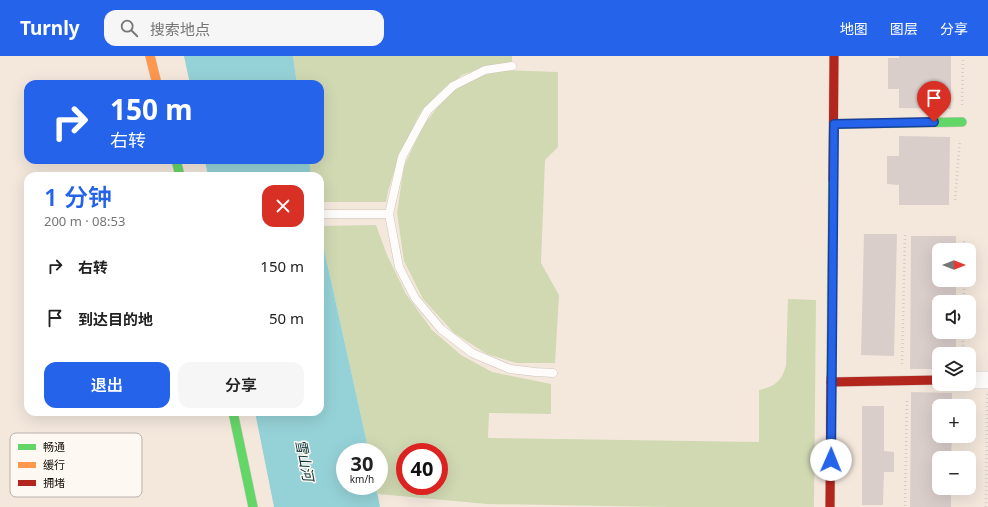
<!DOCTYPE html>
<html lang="zh">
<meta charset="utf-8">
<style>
:root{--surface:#fff;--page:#f6f6f6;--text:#222;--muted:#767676;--accent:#2563eb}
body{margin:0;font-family:"Noto Sans","Noto Sans SC",sans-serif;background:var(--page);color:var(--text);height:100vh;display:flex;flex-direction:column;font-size:15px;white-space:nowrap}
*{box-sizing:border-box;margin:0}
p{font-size:13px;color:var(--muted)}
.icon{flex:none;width:22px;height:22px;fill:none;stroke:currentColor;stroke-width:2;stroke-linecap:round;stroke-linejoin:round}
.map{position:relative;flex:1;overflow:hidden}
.side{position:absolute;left:24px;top:116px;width:300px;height:244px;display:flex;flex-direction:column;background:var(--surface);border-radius:12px;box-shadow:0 4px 16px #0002}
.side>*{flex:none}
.guide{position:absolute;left:24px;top:24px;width:300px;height:84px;border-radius:12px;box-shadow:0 4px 16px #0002;background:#2563eb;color:#fff;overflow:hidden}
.needle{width:26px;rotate:90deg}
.tools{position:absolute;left:932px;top:187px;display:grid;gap:8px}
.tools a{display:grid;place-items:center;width:44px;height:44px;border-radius:8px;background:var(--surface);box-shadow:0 4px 16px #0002;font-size:20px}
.speed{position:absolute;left:336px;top:387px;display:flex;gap:8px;font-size:20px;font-weight:700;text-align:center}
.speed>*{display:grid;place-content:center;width:52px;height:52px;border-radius:50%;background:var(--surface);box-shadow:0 4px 16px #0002;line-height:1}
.speed small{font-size:10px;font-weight:400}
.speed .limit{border:6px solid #d22;background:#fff;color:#111}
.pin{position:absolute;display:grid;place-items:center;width:34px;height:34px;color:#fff;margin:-41px -17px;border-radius:50% 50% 50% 0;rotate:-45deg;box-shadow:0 0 4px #0007}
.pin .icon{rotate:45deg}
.me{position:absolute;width:44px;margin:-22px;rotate:1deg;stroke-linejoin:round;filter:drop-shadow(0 0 3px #0008)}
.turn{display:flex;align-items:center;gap:14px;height:84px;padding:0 20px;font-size:18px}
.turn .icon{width:52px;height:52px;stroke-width:2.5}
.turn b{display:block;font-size:28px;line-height:34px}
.round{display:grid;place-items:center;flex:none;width:42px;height:42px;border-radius:12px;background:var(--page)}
.headline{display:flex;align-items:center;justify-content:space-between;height:68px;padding:0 20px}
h1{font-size:24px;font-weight:600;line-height:30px;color:var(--accent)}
.button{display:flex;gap:8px;margin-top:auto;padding:8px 20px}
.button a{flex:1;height:46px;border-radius:12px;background:var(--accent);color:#fff;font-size:16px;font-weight:600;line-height:46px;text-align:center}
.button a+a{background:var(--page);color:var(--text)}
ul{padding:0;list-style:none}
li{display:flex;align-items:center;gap:12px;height:52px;padding:0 20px}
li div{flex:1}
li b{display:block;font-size:15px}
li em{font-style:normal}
header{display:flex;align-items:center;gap:24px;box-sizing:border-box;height:56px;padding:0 20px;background:var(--accent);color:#fff}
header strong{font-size:19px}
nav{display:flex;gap:22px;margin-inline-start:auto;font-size:14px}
.search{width:280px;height:36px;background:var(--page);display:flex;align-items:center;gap:10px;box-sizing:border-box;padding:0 14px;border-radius:12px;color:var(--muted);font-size:15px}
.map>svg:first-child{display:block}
.green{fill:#d0d9b2;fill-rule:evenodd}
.water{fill:#95d2d7}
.building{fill:#dacecb}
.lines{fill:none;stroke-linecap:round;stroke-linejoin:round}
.lane-casing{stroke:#cfc4ba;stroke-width:9}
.street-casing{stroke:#cfc4ba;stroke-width:18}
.fast-casing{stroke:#cfc4ba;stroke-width:10}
.slow-casing{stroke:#cfc4ba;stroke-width:10}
.jam-casing{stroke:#cfc4ba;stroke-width:10}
.path{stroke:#d0cdca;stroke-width:2.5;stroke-dasharray:1 3;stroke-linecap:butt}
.lane{stroke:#fdfcfa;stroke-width:8}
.street{stroke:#fdfcfa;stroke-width:17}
.fast{stroke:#63d668;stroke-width:9}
.slow{stroke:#ff974d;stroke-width:9}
.jam{stroke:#b3261e;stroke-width:9}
.route-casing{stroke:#184099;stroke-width:10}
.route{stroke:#2563eb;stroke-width:7}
.labels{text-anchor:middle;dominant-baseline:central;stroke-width:3;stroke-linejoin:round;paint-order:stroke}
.water-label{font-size:14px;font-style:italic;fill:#023036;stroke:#fef8f3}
.key{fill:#fef8f3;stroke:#b8b1ac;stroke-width:1}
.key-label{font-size:11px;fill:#140c05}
</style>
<header>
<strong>Turnly</strong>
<div class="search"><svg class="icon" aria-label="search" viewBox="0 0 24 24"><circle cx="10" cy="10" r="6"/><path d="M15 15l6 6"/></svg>搜索地点</div>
<nav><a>地图</a><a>图层</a><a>分享</a></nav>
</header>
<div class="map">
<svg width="988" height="451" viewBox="0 0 988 451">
<rect width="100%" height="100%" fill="#f4e8dd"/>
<g class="green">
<polygon points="293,0 512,0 512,6 488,10 462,19 438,38 419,59 406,86 395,113 388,135 386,146 320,146 320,120 311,120 309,104 320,104 320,28 297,28"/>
<polygon points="498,14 558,16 558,91 545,104 541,207 559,239 555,307 516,307 487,298 454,277 423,243 404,205 397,157 404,110 423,70 449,36 473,23"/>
<path d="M376,169l11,30 19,39 26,36 29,25 31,17 59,12v30l-62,-1 -1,25 271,4v-52c17,-4 23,-9 27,-25l2,-66 28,1 -2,207h-145l-182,-3 -109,-10 -2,-8h3v-34h-10l-49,-221v-5zM405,396h34v34h-34z"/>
</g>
<g class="water">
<polygon points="184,0 293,0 297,28 190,28"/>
<polygon points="205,104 309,104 311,120 208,120"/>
<polygon points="320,175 369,396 345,396 345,430 376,430 380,451 274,451 255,356 320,356"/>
</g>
<g class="building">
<polygon points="899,0 951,0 951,53 899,52 899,33 888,33 888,2 899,2"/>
<polygon points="899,80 950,81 949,149 899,149 899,129 887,128 887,100 899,100"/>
<polygon points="864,178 897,178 894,300 861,299"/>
<polygon points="911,180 956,180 956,194 939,194 939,224 956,224 956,246 939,246 939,276 956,276 956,298 939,298 939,313 910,313"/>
<polygon points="911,336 952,337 952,350 939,350 939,380 952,380 951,402 939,402 939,432 951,432 951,451 910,451"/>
<polygon points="862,350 884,350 884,395 894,396 894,416 884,416 883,449 862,449"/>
</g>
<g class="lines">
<defs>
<g id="lane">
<polyline points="320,158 389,158 402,101 427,55 453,30 485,14 512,10"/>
<polyline points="389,158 399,211 415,242 441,273 472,297 510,313 535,316 553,317"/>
</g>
<polyline id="street" points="969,324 988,324"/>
<g id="fast">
<polyline points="834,68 962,66"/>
<polyline points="176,104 180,120"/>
<polyline points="831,321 833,124"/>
<polyline points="233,356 253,451"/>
</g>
<polyline id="slow" points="150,0 157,28"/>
<g id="jam">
<polyline points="833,124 834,0"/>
<polyline points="831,326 939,324"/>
<polyline points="830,451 831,321"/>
</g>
</defs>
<use href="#lane" class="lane-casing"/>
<use href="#street" class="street-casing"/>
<use href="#fast" class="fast-casing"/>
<use href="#slow" class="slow-casing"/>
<use href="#jam" class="jam-casing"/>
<g class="path">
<polyline points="962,49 963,4"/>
<polyline points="955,144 960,84"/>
<polyline points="964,194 964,184"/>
<polyline points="964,246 964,224"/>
<polyline points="963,298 963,276"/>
<polyline points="902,308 905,179"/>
<polyline points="905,450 907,342"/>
<polyline points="986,451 987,338"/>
</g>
<use href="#lane" class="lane"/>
<use href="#street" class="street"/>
<use href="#fast" class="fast"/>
<use href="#slow" class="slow"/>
<use href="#jam" class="jam"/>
</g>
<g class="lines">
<defs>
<polyline id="route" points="831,404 834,68 934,66"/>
</defs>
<use href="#route" class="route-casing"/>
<use href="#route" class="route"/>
</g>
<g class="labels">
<g class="water-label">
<text transform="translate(305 404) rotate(79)">雪山河</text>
</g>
</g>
<rect x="10" y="377" width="132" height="64" rx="6" class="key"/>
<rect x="18" y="388" width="18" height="6" fill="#63d668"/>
<rect x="18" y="406" width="18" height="6" fill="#ff974d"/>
<rect x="18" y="424" width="18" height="6" fill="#b3261e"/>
<g class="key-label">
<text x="43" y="395">畅通</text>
<text x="43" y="413">缓行</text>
<text x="43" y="431">拥堵</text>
</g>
</svg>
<div class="tools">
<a><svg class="needle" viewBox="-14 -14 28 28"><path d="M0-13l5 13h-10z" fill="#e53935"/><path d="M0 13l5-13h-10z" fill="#767676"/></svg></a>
<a><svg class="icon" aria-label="sound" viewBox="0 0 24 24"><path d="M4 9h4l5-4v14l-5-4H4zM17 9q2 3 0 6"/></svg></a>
<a><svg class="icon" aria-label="layers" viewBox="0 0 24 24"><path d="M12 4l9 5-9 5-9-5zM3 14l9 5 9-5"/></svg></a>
<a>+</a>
<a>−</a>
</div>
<div class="speed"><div>30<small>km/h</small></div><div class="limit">40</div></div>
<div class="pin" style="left:934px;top:66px;background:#d93025"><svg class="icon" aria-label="arrive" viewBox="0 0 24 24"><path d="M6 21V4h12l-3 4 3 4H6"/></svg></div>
<svg class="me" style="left:831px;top:404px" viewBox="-20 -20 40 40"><circle r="19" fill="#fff"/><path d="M0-13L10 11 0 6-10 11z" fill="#2563eb"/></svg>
<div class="guide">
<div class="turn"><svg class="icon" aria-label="right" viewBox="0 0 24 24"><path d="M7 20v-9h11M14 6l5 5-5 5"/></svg><div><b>150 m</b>右转</div></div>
</div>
<section class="side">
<div class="headline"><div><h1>1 分钟</h1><p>200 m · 08:53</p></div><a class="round" style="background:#d93025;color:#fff"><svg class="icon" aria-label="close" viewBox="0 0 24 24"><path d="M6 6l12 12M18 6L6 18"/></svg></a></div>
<ul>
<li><svg class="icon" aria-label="right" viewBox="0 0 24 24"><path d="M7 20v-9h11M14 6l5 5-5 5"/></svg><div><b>右转</b></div><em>150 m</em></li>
<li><svg class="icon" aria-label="arrive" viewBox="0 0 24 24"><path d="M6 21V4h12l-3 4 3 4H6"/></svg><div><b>到达目的地</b></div><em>50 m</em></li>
</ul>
<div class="button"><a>退出</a><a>分享</a></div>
</section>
</div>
